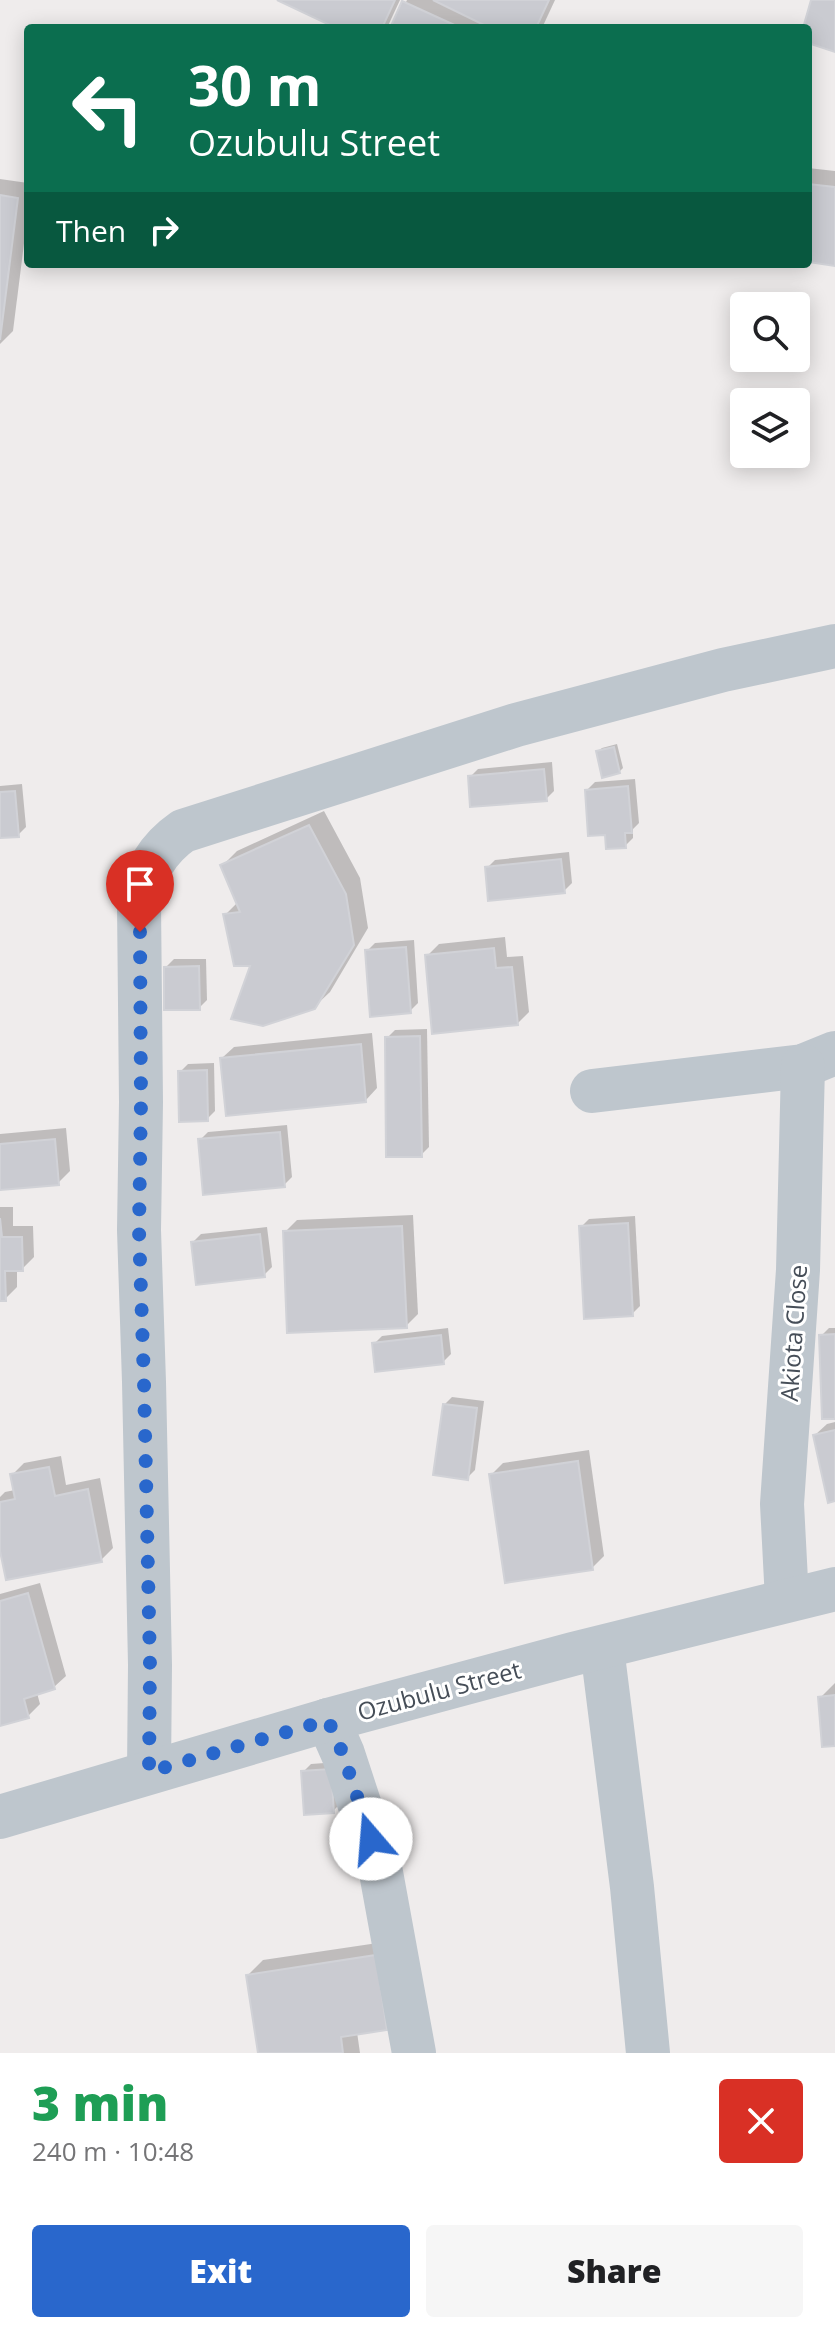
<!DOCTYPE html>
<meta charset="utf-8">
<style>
:root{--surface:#fff;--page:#f6f6f6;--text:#202124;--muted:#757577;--accent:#2967cc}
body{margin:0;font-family:"Open Sans",sans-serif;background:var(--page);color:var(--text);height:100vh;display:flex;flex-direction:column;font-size:30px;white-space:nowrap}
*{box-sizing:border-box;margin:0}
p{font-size:26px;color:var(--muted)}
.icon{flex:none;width:44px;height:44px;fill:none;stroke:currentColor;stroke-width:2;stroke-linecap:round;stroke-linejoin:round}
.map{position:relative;height:2053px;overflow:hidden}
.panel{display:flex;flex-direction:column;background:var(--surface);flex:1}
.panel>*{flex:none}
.hud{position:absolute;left:24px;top:24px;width:788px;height:244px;border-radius:8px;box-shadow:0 4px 20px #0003;background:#0b6e4f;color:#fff;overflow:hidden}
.buttons{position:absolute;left:730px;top:292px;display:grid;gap:16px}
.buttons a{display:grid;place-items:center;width:80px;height:80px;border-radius:8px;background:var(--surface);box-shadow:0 4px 20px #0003;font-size:40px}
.pin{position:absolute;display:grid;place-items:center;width:68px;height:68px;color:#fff;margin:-82px -34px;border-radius:50% 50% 50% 0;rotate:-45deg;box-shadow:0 0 8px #0007}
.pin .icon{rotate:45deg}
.me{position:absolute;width:88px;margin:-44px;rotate:342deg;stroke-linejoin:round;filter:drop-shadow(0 0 6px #0008)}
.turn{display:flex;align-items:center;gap:28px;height:168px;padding:0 32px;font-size:36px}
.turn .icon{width:104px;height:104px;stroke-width:2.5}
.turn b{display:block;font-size:56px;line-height:68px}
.then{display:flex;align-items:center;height:76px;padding:0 32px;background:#0003;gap:16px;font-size:30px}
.round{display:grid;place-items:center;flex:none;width:84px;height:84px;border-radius:8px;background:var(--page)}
.overview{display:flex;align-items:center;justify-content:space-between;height:136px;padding:0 32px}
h1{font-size:48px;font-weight:800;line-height:60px;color:#1e9e55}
.action{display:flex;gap:16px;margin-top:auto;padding:16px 32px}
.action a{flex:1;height:92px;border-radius:8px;background:var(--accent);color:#fff;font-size:32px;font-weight:800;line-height:92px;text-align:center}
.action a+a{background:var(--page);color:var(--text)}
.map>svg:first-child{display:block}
.shadow{fill:#0003}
.building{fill:#cacbd1;stroke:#d1d2d7;stroke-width:2}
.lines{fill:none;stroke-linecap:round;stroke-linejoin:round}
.minor{stroke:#bec6cd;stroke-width:44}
.route{stroke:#2967cc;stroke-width:14;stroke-dasharray:0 25.2}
.labels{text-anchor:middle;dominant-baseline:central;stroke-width:6;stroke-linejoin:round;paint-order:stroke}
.street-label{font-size:24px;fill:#464e58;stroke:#fff}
</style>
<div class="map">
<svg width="835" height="2053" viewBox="0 0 835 2053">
<rect width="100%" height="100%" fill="#efecec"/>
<g class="shadow">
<polygon points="281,0 400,0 387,28 340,28"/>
<polygon points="407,0 555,0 542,28 393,28"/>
<polygon points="808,168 835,171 835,264 808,260"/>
<polygon points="0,179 28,183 28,212 13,331 0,344"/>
<polygon points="617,744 623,768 619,772 598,751 602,748"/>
<polygon points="552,762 554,791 546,799 470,777 478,769"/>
<polygon points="635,779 639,823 633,829 633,838 625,846 606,833 587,790 595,782"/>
<polygon points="22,784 26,827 18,835 0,836 0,786"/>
<polygon points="324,811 360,878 368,928 330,992 314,1007 226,914 238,902 222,866 237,851"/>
<polygon points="569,852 572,883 564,891 487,868 495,860"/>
<polygon points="505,937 507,957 523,956 529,1012 517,1024 427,956 439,944"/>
<polygon points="414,940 418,1003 410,1011 367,951 375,943"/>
<polygon points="174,959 206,959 207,1000 199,1008 166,967"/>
<polygon points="427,1029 429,1147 421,1155 387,1038 395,1030"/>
<polygon points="372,1033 377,1088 366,1100 222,1058 234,1047"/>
<polygon points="214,1063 215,1111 207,1119 180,1072 188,1064"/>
<polygon points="287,1125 292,1177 284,1185 200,1140 208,1132"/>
<polygon points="66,1128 70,1171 58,1183 0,1188 0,1134"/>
<polygon points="0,1207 13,1207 13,1226 33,1226 34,1257 22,1269 17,1269 17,1287 5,1299 0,1299"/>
<polygon points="413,1215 418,1314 406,1326 285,1232 297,1220"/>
<polygon points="635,1216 640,1306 632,1314 581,1227 589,1219"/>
<polygon points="267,1227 272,1267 264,1275 193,1242 201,1234"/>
<polygon points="448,1328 451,1354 443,1362 374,1344 382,1336"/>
<polygon points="829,1328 835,1328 835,1417 821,1336"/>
<polygon points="452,1397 484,1401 475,1470 467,1478 444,1405"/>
<polygon points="835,1422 835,1499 815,1435 827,1424"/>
<polygon points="589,1450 604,1556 592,1568 491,1475 503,1463"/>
<polygon points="61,1456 66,1485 100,1478 113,1548 101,1560 0,1540 0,1497 5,1492 15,1490 12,1475 24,1463"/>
<polygon points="40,1583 66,1676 54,1687 37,1693 40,1704 28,1716 0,1724 0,1594"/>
<polygon points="835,1683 835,1744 820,1698"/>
<polygon points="338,1762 341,1803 333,1811 303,1772 311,1764"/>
<polygon points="391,1941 402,2013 387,2028 357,2032 360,2053 260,2053 248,1975 263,1960"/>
</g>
<g class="building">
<polygon points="277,0 395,0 382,28 336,28"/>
<polygon points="433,0 549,0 536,28 490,28"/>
<polygon points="811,0 835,0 835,52 808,43 808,28 803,28"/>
<polygon points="402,1 461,28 390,28"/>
<polygon points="808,184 835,187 835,266 808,262"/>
<polygon points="0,195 18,198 0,340"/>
<polygon points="614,747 620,773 602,778 596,751"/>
<polygon points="544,769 547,801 470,807 468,776"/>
<polygon points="628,786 632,833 625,833 626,848 606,849 605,835 588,836 585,790"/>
<polygon points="15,791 19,837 0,838 0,792"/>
<polygon points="309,825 346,894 354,945 315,1009 263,1026 231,1019 250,966 234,966 223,914 240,912 220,865"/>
<polygon points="561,859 565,893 488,901 485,867"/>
<polygon points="406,947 411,1013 370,1017 365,950"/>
<polygon points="494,948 496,968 512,967 518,1025 432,1034 425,955"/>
<polygon points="199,966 200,1010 164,1010 164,967"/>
<polygon points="420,1036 422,1157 386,1157 385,1037"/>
<polygon points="361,1044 366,1102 226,1116 220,1058"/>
<polygon points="207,1070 208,1121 179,1122 178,1071"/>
<polygon points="280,1132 285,1187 203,1195 198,1139"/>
<polygon points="55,1139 59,1185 0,1190 0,1144"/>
<polygon points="0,1218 2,1237 22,1237 23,1271 5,1271 6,1301 0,1301"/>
<polygon points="628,1223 633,1316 584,1319 579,1226"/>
<polygon points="402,1226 407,1328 287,1333 283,1231"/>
<polygon points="260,1234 265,1277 196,1285 191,1242"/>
<polygon points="835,1334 835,1419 822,1419 819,1335"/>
<polygon points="441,1335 444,1364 375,1372 372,1343"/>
<polygon points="443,1404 477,1408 468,1480 433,1475"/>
<polygon points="835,1430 835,1501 828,1503 813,1435"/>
<polygon points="578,1461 593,1570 505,1583 489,1474"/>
<polygon points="49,1467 55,1496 88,1489 102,1562 6,1580 0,1551 0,1502 15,1499 10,1474"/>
<polygon points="28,1593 55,1689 24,1699 29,1718 0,1726 0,1601"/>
<polygon points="835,1695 835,1746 822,1747 818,1697"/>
<polygon points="331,1769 334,1813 304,1815 301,1771"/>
<polygon points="376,1955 387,2030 341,2037 343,2053 258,2053 246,1975"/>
</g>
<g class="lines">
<g class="minor">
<polyline points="592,1091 803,1066 835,1053"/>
<polyline points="787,1600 782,1504 798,1270 803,1066"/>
<polyline points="602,1648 632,1887 648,2053"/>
<polyline points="328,1720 343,1754 380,1867 414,2053"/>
<path d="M149,1772l1,-107 -6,-283 -5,-152 2,-128 -2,-198c4,-30 18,-55 44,-73l333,-106 207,-55 112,-24"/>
<polyline points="0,1817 328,1720 573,1654 835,1589"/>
</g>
</g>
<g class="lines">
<polyline class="route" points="140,932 141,1102 139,1230 144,1382 150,1665 149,1772 328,1720 343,1754 371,1839"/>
</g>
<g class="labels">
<g class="street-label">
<text transform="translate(793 1333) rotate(-86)">Akiota Close</text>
<text transform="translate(439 1690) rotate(-15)">Ozubulu Street</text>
</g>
</g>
</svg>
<div class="buttons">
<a><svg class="icon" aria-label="search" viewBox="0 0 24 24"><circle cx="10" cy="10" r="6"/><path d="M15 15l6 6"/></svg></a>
<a><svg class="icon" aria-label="layers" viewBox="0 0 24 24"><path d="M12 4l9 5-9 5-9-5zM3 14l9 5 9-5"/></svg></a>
</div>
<div class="pin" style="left:140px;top:932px;background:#d93025"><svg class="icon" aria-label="arrive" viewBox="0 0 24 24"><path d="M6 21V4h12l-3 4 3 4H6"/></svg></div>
<svg class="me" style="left:371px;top:1839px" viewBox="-20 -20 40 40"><circle r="19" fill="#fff"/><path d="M0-13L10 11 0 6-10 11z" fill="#2967cc"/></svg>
<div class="hud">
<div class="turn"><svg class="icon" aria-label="left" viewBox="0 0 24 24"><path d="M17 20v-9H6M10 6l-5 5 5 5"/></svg><div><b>30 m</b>Ozubulu Street</div></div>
<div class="then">Then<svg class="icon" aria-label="right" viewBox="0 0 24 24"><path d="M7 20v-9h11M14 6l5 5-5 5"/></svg></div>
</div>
</div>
<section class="panel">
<div class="overview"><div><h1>3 min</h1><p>240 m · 10:48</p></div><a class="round" style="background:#d93025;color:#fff"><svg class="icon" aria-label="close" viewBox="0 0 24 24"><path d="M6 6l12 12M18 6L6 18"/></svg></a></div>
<div class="action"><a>Exit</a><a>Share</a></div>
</section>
